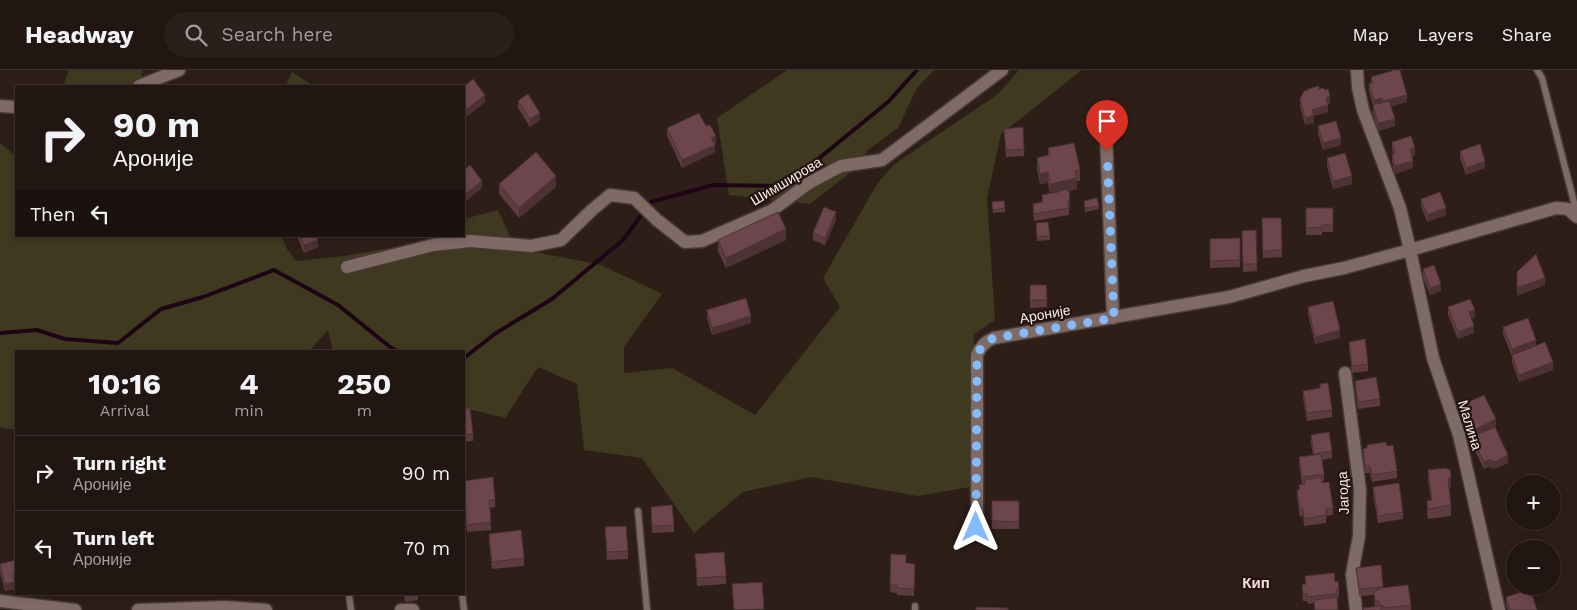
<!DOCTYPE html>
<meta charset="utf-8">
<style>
:root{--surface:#221612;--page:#2a1f1b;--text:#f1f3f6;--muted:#a29f9f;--line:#3f3532}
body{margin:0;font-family:"Work Sans",sans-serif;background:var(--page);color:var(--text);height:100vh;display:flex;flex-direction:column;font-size:19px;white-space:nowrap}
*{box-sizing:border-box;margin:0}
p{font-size:16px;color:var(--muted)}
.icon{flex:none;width:28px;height:28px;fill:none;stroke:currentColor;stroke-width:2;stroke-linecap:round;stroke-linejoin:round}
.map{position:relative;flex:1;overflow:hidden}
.details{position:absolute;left:15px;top:280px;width:450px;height:245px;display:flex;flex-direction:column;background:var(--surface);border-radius:0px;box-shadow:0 2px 8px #0003,0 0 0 1px var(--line)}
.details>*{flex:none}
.hud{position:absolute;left:15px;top:15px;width:450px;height:152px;border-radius:0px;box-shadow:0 2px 8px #0003,0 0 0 1px var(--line);background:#221612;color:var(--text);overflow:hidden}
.buttons{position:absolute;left:1506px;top:405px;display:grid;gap:10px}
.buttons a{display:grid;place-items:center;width:55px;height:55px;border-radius:50%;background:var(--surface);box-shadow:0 2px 8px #0003,0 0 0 1px var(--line);font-size:25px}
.pin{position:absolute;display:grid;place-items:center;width:42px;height:42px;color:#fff;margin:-51px -21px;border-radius:50% 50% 50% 0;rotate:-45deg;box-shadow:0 0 5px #0007}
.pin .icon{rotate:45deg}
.me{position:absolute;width:55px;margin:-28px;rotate:0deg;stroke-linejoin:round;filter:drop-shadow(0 0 4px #0008)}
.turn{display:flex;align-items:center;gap:18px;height:105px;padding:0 15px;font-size:22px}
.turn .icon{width:65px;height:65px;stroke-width:2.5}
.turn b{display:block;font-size:35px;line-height:42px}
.then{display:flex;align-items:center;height:48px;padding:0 15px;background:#0003;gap:10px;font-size:19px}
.eta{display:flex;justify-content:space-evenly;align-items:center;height:85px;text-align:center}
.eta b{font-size:30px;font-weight:700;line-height:35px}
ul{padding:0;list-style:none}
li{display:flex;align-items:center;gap:15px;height:75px;padding:0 15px;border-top:1px solid var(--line)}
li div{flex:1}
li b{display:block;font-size:19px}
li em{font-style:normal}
header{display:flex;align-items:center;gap:30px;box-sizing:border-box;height:70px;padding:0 25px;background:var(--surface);border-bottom:1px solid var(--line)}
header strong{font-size:24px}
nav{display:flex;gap:28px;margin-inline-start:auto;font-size:18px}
.search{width:350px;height:45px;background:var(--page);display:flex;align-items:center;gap:12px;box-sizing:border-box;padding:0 18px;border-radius:28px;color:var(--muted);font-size:19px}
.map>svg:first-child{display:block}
.green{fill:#3f3920}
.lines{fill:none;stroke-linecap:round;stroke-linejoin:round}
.stream{stroke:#1d0516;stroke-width:4}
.service-casing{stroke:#473936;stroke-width:9}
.minor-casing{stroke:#473936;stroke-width:15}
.service{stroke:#7f6b65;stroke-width:6}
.minor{stroke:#7f6b65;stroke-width:12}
.wall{fill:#5d3c41}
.shaded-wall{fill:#4c3135}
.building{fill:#6c464c;stroke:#4c3135}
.route{stroke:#85bbfb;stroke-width:9;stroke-dasharray:0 16.2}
.labels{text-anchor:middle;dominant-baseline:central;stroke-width:4.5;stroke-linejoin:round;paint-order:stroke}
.street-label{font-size:14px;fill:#f8ece9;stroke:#24140f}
.neighbourhood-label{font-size:15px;font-weight:bold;fill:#f5ded7;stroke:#24140f}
</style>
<header>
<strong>Headway</strong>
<div class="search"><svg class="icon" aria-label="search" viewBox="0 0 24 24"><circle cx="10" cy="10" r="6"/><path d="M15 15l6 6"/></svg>Search here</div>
<nav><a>Map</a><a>Layers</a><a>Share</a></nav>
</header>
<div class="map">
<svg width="1577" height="540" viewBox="0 0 1577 540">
<rect width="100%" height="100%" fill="#2e1e18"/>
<g class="green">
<polygon points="69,0 143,0 141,11 127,16 63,16"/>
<polygon points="787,0 934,0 917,18 898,58 868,80 851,102 810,134 729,125 717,48"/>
<polygon points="1019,0 1082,0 1001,64 987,128 995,250 974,264 970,417 918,426 811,407 743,422 694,463 642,388 584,380 577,314 538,297 505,348 464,338 464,281 333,281 328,260 309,281 16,281 16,360 0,357 0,73 16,86 16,166 281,166 287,179 296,191 344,186 438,170 442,166 464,166 464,149 498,140 515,178 601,195 662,224 624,277 624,303 672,298 755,345 840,237 823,208 877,114 893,95 998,24"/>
<polygon points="292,2 312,15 311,16 285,16"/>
</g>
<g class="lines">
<g class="stream">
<polyline points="0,263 37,260 65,269 118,273 161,239 203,227 274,200 338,235 390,277 397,281"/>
<polyline points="464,288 496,263 552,229 623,170 651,132 713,115 785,116 888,32 917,0"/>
</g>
<defs>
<g id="service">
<polyline points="1537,0 1542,8 1577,144"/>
<polyline points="638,441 647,540"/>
<polyline points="349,524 351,540"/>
<polyline points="462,524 464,540"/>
<polyline points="915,540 915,536"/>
</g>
<g id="minor">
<polyline points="1357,0 1358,17 1363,40 1400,138 1410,180 1556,138 1568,139 1577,147"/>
<polyline points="139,16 179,0"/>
<polyline points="0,36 16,37"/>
<polyline points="1106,63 1113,248"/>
<polyline points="347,197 433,175 470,171 531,176 561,170 592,140 610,125 634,128 657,150 685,172 702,171 771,141 809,113 841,96 882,90 1002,0"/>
<polyline points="1345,303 1360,420 1359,466 1352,504 1356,540"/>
<path d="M977,457v-172c3,-8 9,-14 17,-17l235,-41 75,-21 40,-8 66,-18 23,108 26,77 40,175"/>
<polyline points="0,531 75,540"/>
<polyline points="138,540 225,537 266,540"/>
<polyline points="401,540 413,540"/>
</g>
</defs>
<use href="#service" class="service-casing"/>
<use href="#minor" class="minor-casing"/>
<use href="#service" class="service"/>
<use href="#minor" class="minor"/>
</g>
<g class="wall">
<polygon points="1371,7 1407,32 1391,36 1395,56 1378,61 1373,43 1373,35 1369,21 1369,14 1371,13"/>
<polygon points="464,17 485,32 466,47 464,45"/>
<polygon points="1308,19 1319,19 1330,34 1328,34 1328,42 1314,46 1314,53 1305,55 1300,36 1300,29 1308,20"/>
<polygon points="518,31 540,50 530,57 518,38"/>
<polygon points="706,56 716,74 714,74 715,82 682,98 667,66 667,58"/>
<polygon points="1318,56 1341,75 1323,80 1318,64"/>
<polygon points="1004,59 1024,79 1024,86 1006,87"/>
<polygon points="1392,72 1415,85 1412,86 1413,98 1395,104 1392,92 1392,85 1393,84 1392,79"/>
<polygon points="1048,78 1080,100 1080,111 1077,111 1077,119 1069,121 1070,136 1069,137 1069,145 1034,151 1033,141 1033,134 1042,132 1042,125 1050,124 1048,113 1040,114 1037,99 1037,88 1048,85"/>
<polygon points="1460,81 1485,98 1466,105 1460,89"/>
<polygon points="1327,88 1352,114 1333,119 1327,96"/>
<polygon points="499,114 556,117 519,148 499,124"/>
<polygon points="1421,129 1446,145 1427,152 1421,136"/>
<polygon points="1084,131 1099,136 1099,139 1085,142"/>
<polygon points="992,132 1005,138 1005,142 993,143"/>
<polygon points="1306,138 1333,138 1333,162 1322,162 1322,165 1306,165"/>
<polygon points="1262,148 1281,148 1282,187 1263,188"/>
<polygon points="836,150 825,175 813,170 813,163"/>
<polygon points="1036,157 1050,166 1050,170 1037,171"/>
<polygon points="1256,160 1257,201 1243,202 1242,161"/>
<polygon points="297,166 316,166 318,177 304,183"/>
<polygon points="1240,168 1240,197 1210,198 1210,169"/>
<polygon points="718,170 786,170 726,198 718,181"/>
<polygon points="1423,199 1441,221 1430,225 1423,207"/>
<polygon points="1030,215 1046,215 1047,237 1030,238"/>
<polygon points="1308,237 1340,268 1315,274 1308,244"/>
<polygon points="1448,237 1475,247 1472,249 1474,263 1458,269 1448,245"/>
<polygon points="707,240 751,253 712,265 707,248"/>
<polygon points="1503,257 1536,276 1553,300 1519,312 1512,292 1512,286 1503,264"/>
<polygon points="1349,272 1368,294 1368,301 1352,303 1349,279"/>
<polygon points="1355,311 1380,329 1380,336 1358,339 1355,318"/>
<polygon points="1320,314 1332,340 1332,347 1307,351 1303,328 1303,321 1320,318"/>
<polygon points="1460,336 1496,356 1495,357 1508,393 1494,399 1493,397 1491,399 1490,396 1484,399 1472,375 1472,368 1460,344"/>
<polygon points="464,338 473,364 473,371 464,372"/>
<polygon points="1311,365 1332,381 1332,388 1322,390 1324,404 1324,411 1321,412 1333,438 1333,445 1326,446 1326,453 1304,456 1303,446 1300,447 1297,427 1297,420 1299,420 1299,415 1305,415 1302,414 1299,395 1299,387 1313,385 1311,373"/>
<polygon points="1367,375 1387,376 1397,401 1397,408 1372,412 1370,403 1365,403 1363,386 1363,379 1367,378"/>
<polygon points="1428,400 1451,417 1449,418 1451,435 1451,446 1428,449 1427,442 1427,431 1431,430 1428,411"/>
<polygon points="464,411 495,430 495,437 490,438 491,460 467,462 464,434"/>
<polygon points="1373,417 1403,442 1403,449 1378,453 1373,424"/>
<rect x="992" y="431" width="27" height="28"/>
<polygon points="651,437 674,455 674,462 652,463"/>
<polygon points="605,457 628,481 628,489 607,490"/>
<polygon points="489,464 524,488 524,496 492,499 489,471"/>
<polygon points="695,484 726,506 726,514 697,516"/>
<polygon points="891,484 906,493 915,494 914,526 897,525 897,523 890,522"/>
<polygon points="16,490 16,511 15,512 15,519 5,521 0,502 0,494"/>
<polygon points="1381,495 1383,518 1411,535 1411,540 1363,540 1375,537 1374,525 1359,526 1356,498"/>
<polygon points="1305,506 1335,512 1339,519 1339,527 1336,527 1338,540 1315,540 1314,533 1308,534 1307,531 1303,531 1302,515 1306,514"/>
<polygon points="299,524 313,524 299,525"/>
<polygon points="404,524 418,524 418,530 405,532"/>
<polygon points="1506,527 1537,540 1508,540 1506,534"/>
</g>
<g class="shaded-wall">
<polygon points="485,25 485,32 466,47 466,40"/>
<polygon points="1407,25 1407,32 1383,39 1383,31"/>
<polygon points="1330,26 1330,34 1326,35 1326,28"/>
<polygon points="1382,28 1382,35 1374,38 1374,30"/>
<polygon points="1328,35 1328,42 1314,46 1314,53 1305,55 1305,48 1312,40"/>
<polygon points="540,43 540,50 530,57 530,49"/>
<polygon points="1395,49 1395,56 1378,61 1378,53"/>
<polygon points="716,66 716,74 711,76 711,68"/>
<polygon points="1341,68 1341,75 1323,80 1323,73"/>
<polygon points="715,75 715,82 682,98 682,90"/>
<polygon points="1415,78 1415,85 1410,87 1410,79"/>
<polygon points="1413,91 1413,98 1395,104 1395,96"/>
<polygon points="1485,91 1485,98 1466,105 1466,98"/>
<polygon points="1048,102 1048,113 1040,114 1040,104"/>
<polygon points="556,106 556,117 519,148 519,138"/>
<polygon points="1352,106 1352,114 1333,119 1333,111"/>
<polygon points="1077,108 1077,119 1050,124 1050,114"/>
<polygon points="482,111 482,118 464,133 464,125"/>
<polygon points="1070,129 1070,136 1068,137 1068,130"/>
<polygon points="1446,138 1446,145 1427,152 1427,145"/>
<polygon points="836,142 836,150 825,175 825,168"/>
<polygon points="786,159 786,170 726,198 726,188"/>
<polygon points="318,170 318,177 304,183 304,175"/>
<polygon points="1545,208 1545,215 1517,226 1517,218"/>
<polygon points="1441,214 1441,221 1430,225 1430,218"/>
<polygon points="1475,240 1475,247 1469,250 1469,242"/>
<polygon points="751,246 751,253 712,265 712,258"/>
<polygon points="1474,256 1474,263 1458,269 1458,262"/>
<polygon points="1340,260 1340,268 1315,274 1315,267"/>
<polygon points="1536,270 1536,277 1512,286 1512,279"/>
<polygon points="1553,292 1553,300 1519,312 1519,305"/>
<polygon points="1496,349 1496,356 1472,368 1472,361"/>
<polygon points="1508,385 1508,393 1494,399 1494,392"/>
<polygon points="1490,389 1490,396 1484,399 1484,392"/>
<polygon points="1493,390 1493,397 1491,399 1491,391"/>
<polygon points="1451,406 1451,417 1448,419 1448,409"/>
<polygon points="16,504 16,511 13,512 13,505"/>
<polygon points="15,512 15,519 5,521 5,514"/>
</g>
<g class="building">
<polygon points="1395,0 1400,0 1407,25 1383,31 1382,28 1374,30 1369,14 1373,13 1371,7"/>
<polygon points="473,9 485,25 466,40 464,37 464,17"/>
<rect x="217" y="15" width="28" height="1"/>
<polygon points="1319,16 1319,19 1324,18 1325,20 1328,19 1330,26 1326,28 1328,35 1312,40 1314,45 1305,48 1300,29 1304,21 1308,20 1308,19"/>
<polygon points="528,24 540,43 530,49 518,31"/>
<polygon points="1389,31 1395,49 1378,53 1373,35"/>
<polygon points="699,43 706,56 710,55 716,66 711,68 715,75 682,90 667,58"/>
<polygon points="1336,51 1341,68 1323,73 1318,56"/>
<polygon points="1023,57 1024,79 1006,80 1004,59"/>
<polygon points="1411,66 1415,78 1410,79 1413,91 1395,96 1392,85 1395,83 1392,72"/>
<polygon points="1074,73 1080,100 1075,101 1077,108 1050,114 1048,102 1040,104 1037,88 1050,85 1048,78"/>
<polygon points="1480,74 1485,91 1466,98 1460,81"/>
<polygon points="536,82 556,106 519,138 499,114"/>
<polygon points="1345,83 1352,106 1333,111 1327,88"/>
<polygon points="470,95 482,111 464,125 464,100"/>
<polygon points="1065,119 1069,121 1070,129 1068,130 1069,138 1034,144 1033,134 1043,132 1042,125 1058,122"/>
<polygon points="1440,122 1446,138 1427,145 1421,129"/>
<polygon points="1097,128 1099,136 1085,138 1084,131"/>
<polygon points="1004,131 1005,138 993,140 992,132"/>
<polygon points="824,137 836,142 825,168 813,163"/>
<polygon points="1306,138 1333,138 1333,155 1322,155 1322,157 1306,158"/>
<polygon points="778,142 786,159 726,188 718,170"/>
<polygon points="1262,148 1281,148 1282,180 1263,181"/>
<polygon points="1048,152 1050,166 1037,167 1036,153"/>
<polygon points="1256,160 1257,194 1243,194 1242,161"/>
<polygon points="300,166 316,166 318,170 304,175"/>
<polygon points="1240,168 1240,190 1210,191 1210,169"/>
<polygon points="1536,184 1545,208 1517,218 1517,202"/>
<polygon points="1434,195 1441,214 1430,218 1423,199"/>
<polygon points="1030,215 1046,215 1047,230 1030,230"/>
<polygon points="746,228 751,246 712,258 707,240"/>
<polygon points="1470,229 1475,240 1469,242 1474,256 1458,262 1448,237"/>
<polygon points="1333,231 1340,260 1315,267 1308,237"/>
<polygon points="1528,248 1536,270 1512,279 1503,257"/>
<polygon points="1365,269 1368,294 1352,296 1349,272"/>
<polygon points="1545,272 1553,292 1519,305 1512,285"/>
<polygon points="1376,307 1380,329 1358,332 1355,311"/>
<polygon points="1328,313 1332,340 1307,343 1303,321 1320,318 1320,314"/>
<polygon points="1484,325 1496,349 1472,361 1460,336"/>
<polygon points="464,338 470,338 473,364 464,365"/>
<polygon points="1495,357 1508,385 1494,392 1493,390 1491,391 1490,389 1484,392 1472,367"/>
<polygon points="1329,362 1332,381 1314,384 1311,365"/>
<polygon points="1386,372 1387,376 1393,375 1397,401 1372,405 1370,396 1365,396 1363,379 1367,378 1367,375"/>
<polygon points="1321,384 1324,404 1302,407 1299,387"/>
<polygon points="1446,398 1450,400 1451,406 1448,409 1451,435 1428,439 1427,431 1432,430 1428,400"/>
<polygon points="493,407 495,430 489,430 491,452 467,455 464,427 464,411"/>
<polygon points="1321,407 1322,413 1329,412 1333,438 1326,439 1326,445 1304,449 1303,439 1300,439 1297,420 1300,420 1299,415 1305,414 1305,410"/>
<polygon points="1399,413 1403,442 1378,446 1373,417"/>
<polygon points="992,431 1019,431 1019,452 992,451"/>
<polygon points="672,435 674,455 652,456 651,437"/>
<polygon points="626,456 628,481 607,482 605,457"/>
<polygon points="521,460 524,488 492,492 489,464"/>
<polygon points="724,482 726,506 697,508 695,484"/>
<polygon points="891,484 906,485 906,493 915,494 914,519 897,518 897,515 890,515"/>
<polygon points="16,490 16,504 13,505 15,512 5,514 0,494"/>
<polygon points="1381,495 1383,517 1359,519 1356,498"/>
<polygon points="1334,503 1335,512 1338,511 1339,519 1336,520 1336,524 1308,527 1307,523 1303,524 1302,515 1306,514 1305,506"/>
<polygon points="762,512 764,539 734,540 732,514"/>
<polygon points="1408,515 1411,535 1383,538 1383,535 1380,536 1379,531 1375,531 1374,521 1381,519 1381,518"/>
<polygon points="1530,519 1537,540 1510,540 1506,527"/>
<polygon points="1337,527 1338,540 1315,540 1314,530"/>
<polygon points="1381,536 1381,540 1363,540 1363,538"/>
<polygon points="976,537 1008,538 1008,540 976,540"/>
</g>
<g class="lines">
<path class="route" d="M976,457l1,-171c3,-9 9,-15 17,-18l120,-20 -7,-167"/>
</g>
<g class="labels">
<g class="street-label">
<text transform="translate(786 111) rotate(-31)">Шимширова</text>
<text transform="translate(1045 244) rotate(-10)">Ароније</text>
<text transform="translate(1470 355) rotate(73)">Малина</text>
<text transform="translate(1343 423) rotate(-93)">Јагода</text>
</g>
<g class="neighbourhood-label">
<text x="1256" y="513">Кип</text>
</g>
</g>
</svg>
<div class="buttons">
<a>+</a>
<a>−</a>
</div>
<div class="pin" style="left:1107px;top:81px;background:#d93025"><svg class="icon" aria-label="arrive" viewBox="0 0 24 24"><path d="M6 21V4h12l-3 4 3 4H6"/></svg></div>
<svg class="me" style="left:976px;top:457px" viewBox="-20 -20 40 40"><path d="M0-17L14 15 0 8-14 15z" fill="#85bbfb" stroke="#fff" stroke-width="4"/></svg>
<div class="hud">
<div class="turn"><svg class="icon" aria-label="right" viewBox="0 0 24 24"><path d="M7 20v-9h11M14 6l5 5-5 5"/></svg><div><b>90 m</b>Ароније</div></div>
<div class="then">Then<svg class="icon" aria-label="left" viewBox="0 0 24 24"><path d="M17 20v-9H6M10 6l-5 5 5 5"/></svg></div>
</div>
<section class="details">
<div class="eta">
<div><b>10:16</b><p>Arrival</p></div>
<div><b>4</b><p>min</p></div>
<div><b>250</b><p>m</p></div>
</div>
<ul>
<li><svg class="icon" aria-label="right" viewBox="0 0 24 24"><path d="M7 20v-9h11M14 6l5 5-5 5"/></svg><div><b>Turn right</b><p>Ароније</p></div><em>90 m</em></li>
<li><svg class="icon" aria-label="left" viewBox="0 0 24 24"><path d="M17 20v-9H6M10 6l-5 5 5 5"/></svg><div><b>Turn left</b><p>Ароније</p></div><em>70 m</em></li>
</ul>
</section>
</div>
